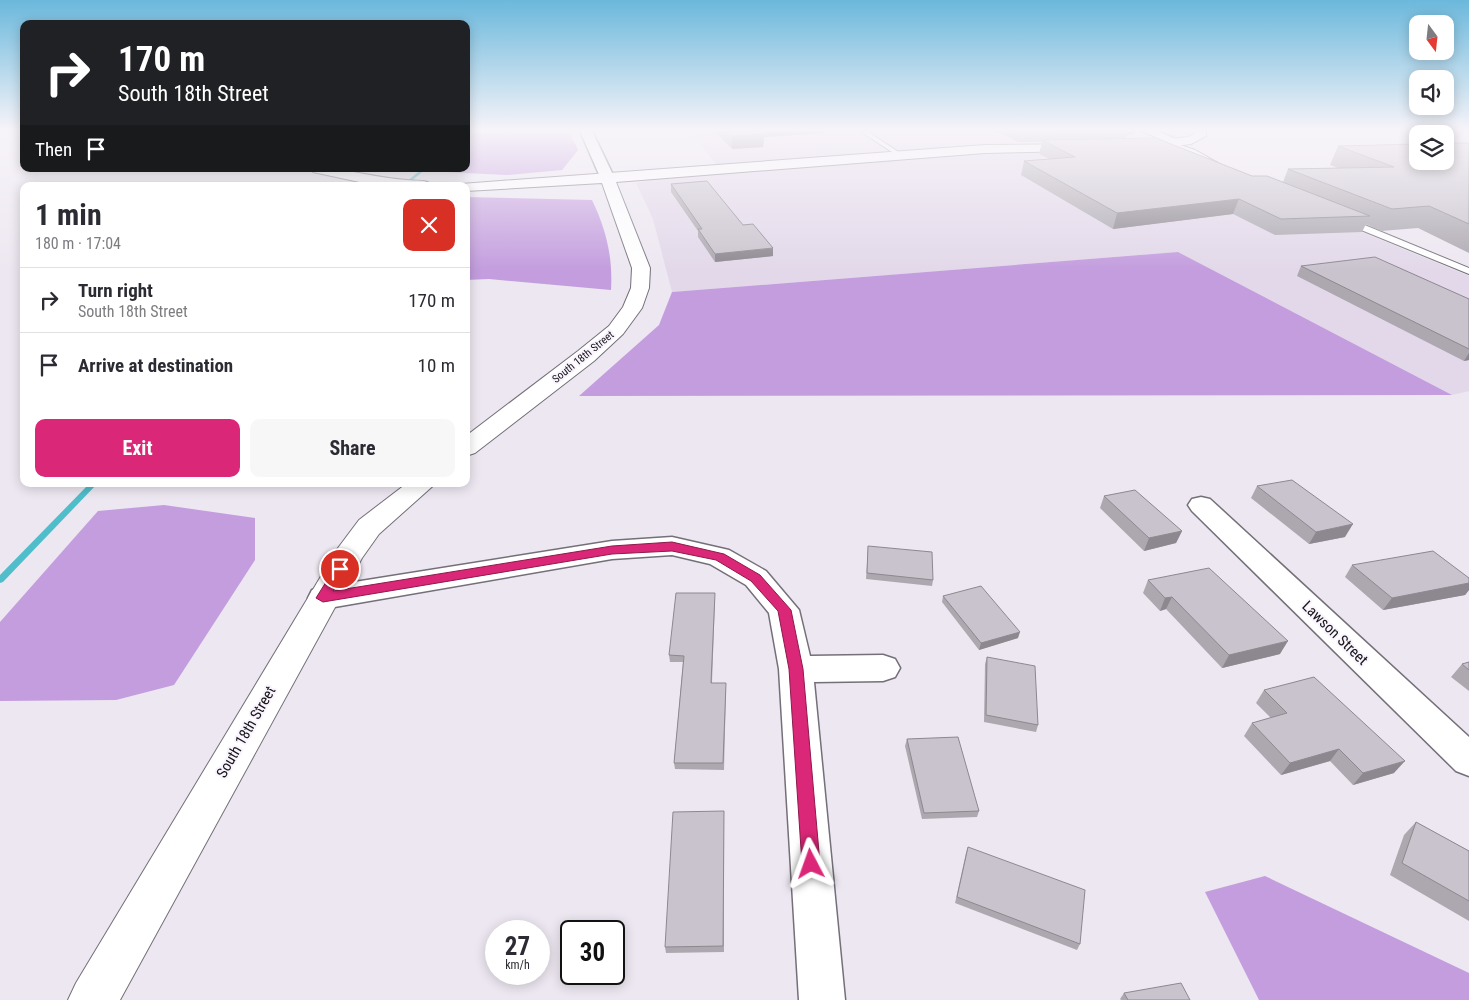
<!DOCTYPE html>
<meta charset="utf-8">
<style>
:root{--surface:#fff;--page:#f7f7f7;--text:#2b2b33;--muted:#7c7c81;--line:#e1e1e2;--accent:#db2777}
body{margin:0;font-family:"Roboto Condensed",sans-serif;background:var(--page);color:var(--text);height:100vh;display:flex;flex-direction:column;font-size:19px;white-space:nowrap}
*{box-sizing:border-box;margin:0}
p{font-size:16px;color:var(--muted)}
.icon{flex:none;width:28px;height:28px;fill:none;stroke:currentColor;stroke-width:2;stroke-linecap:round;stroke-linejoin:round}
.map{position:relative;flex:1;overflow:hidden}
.sheet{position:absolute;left:20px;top:182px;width:450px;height:305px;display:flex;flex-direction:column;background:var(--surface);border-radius:10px;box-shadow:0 2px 12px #0003}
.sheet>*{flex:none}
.top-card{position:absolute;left:20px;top:20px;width:450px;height:152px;border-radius:10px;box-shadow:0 2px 12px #0003;background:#202124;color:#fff;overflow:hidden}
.needle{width:32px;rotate:165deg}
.buttons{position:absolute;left:1409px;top:15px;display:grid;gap:10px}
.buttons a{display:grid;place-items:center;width:45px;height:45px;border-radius:10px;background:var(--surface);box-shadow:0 2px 12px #0003;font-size:25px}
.speed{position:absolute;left:485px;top:920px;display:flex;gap:10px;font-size:25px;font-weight:700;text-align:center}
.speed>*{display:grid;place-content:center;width:65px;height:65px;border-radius:50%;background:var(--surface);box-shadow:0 2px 12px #0003;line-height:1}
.speed small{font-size:12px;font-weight:400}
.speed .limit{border:2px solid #111;border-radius:8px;background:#fff;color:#111}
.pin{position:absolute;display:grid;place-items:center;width:42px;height:42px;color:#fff;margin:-21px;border:2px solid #fff;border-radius:50%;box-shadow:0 1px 5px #0007}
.me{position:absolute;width:55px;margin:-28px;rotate:356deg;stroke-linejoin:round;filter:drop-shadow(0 0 4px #0008)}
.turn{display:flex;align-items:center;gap:18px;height:105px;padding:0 15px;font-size:22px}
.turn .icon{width:65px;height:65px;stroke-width:2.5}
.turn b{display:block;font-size:35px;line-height:42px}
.then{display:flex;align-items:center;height:48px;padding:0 15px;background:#0003;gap:10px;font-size:19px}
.round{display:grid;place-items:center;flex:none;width:52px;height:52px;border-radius:10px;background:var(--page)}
.headline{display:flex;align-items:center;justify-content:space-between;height:85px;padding:0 15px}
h1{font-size:30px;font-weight:700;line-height:38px}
.action{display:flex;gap:10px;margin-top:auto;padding:10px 15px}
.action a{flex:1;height:58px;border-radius:10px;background:var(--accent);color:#fff;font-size:20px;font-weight:700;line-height:58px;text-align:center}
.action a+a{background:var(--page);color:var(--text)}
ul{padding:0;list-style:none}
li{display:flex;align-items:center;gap:15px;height:65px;padding:0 15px;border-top:1px solid var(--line)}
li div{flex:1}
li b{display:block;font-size:19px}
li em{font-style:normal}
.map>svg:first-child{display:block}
.built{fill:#e2d8e9}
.forest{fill:#c39dde}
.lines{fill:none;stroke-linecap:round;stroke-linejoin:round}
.stream{fill:#50bdca;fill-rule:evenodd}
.lane-casing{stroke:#746f78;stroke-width:2}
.street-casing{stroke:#746f78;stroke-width:3}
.secondary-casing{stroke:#746f78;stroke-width:2}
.lane{fill:#fff;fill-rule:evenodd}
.street{fill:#fff;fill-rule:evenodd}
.secondary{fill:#fff;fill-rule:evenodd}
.wall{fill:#ada8b0}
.shaded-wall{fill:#8d8890}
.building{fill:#c9c3cd;stroke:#8d8890}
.route{fill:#db2777;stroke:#8e194d}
.labels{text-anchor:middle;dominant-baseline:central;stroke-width:4;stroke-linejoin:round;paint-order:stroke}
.far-street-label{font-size:11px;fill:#151417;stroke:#faf4fe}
.near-street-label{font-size:15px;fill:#151417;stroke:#faf4fe}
</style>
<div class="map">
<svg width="1469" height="1000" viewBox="0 0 1469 1000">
<rect width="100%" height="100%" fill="#ede7f1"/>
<polygon class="built" points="688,131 1190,131 1180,137 1180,150 1225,176 1469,276 1469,391 1452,395 1178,252 672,292 653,219 636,183 717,165"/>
<g class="forest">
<polygon points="466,131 569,131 578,150 562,170 507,175 383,169 466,169"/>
<path d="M466,197l126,3c14,29 21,57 19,90l-122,-11 -23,1z"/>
<polygon points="1178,252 1452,395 579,396 659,325 672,292"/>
<polygon points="164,505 255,518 255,560 174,685 116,700 0,701 0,622 98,511"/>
<polygon points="1265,876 1469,973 1469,1000 1259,1000 1205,892"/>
</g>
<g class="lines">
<g class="stream">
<polygon points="422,169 426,169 405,186 401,186"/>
<polygon points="89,484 97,484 3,582 0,583 0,575"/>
</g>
<defs>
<g id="lane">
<polygon points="860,131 867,131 903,155 898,156"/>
<polygon points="1171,142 1195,150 1227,168 1222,169 1171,144"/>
<polygon points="1344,219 1350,219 1469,268 1469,274 1344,223"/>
</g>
<g id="street">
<polygon points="580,131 592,131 615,179 613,182 608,183 601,179"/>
<polygon points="1142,131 1158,131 1184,143 1178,146 1174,145"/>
<polygon points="1201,497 1210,499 1469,737 1469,776 1456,771 1192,511 1188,505 1192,499"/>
<polygon points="672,537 729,550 766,571 799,610 810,656 883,655 895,659 900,668 895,677 883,681 814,682 845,1000 799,1000 779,669 769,613 746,585 710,564 672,555 612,559 323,609 312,606 308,598 312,590 323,587 612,541"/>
</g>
<g id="secondary">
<polygon points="1194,131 1206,131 1206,136 1191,144 1134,151 1128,147 1134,143 1188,137 1194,134"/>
<polygon points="1078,144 1082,145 1084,148 1082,151 985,153 616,182 650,268 649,288 642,308 623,334 594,361 475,453 466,456 466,436 578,351 609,326 623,307 631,288 632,268 602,183 466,191 466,186 460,186 461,184 985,145"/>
<path d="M311,169c32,-2 64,9 96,11 8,1 21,-1 26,6h-55l-65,-14z"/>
<polygon points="406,484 435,484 379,534 362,558 120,1000 68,1000 76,983 338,548 359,520"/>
</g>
</defs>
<use href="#lane" class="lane-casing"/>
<use href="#street" class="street-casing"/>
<use href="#secondary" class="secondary-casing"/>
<use href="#lane" class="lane"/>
<use href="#street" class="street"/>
<use href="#secondary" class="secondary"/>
</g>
<g class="wall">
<polygon points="714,131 824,131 824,133 764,137 763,147 732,149"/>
<polygon points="996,131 1135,131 1134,134 1127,135 1126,139 1252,176 1283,182 1288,169 1338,168 1330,165 1338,146 1469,143 1469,253 1418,228 1381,231 1366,224 1362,232 1275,235 1233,214 1113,229 1021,175 1024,161 1050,159 1039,154 1042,142 1018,142"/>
<polygon points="671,184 743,225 773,256 715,262 698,237 698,231 671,192"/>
<polygon points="1301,266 1469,299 1469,360 1464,361 1297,276"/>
<polygon points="1257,486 1345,537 1309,544 1251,498"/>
<polygon points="1104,496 1182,531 1176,543 1144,551 1100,508"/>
<polygon points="868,546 933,580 932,586 866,579"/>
<polygon points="1352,565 1469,578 1469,590 1465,595 1383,610 1345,577"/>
<polygon points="1148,580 1280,654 1222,668 1166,609 1160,611 1143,593"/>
<polygon points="943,596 1018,638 979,650 942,602"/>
<polygon points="715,599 712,683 726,690 724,770 675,769 674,763 683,662 670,662 669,655"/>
<polygon points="987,657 1038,725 1036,732 984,722 985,664"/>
<polygon points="1469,662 1469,691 1451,677 1462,664"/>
<polygon points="1264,690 1394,773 1353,785 1330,761 1281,775 1244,736 1252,723 1271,718 1256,703"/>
<polygon points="907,739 979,811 977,817 922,819 905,746"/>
<polygon points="724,811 724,952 666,953 665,947"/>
<polygon points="1416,822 1469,851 1469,921 1390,875 1404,835"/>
<polygon points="968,847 1080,944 1077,950 955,903 966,853"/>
<polygon points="1124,993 1190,1000 1121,1000 1120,999"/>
</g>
<g class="shaded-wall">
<polygon points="757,131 824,131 824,133 764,137 763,147 732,149 732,136"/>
<polygon points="1117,131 1135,131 1134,134 1127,135 1128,132"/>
<polygon points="1239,199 1233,214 1113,229 1117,213"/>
<polygon points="773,248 773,256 715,262 715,254"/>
<polygon points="1469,353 1469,360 1464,361"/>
<polygon points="1353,524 1345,537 1309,544 1316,532"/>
<polygon points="1182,531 1176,543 1144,551 1149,538"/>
<polygon points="1469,583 1469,590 1465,595 1383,610 1392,598"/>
<polygon points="1172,597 1166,609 1160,611 1165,598"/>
<polygon points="1020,632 1018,638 979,650 981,643"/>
<polygon points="1288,641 1280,654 1222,668 1229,655"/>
<polygon points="1339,749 1330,761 1281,775 1290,763"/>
<polygon points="1405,761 1394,773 1353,785 1363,773"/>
</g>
<g class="building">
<polygon points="727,131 761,131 764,134 732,136"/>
<polygon points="1014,131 1127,131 1128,132 1020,134"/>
<polygon points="1156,138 1252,176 1267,176 1370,216 1281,219 1239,199 1117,213 1024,161 1075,157 1042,140"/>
<polygon points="1445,143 1469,143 1469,224 1429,206 1392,209 1288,169 1394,167 1338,146 1418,144 1418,161 1445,161"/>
<polygon points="707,181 743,225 753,224 773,248 715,254 698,229 702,229 671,184"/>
<polygon points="1375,257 1469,299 1469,349 1301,266"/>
<polygon points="1292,480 1353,524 1316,532 1257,486"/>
<polygon points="1135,490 1182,531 1149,538 1104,496"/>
<polygon points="868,546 932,552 933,580 867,573"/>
<polygon points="1433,551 1469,578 1469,583 1392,598 1352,565"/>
<polygon points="1209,568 1288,641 1229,655 1172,597 1165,598 1148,580"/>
<polygon points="981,586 1020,632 981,643 943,596"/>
<polygon points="676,593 715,593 711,683 726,683 723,763 674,763 684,656 669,655"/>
<polygon points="987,657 1035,666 1038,725 986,715"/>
<polygon points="1469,662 1469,670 1462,664"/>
<polygon points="1314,677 1405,761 1363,773 1339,749 1290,763 1252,723 1287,713 1264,690"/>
<polygon points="958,737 979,811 924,813 907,739"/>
<polygon points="724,811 723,946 665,947 673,812"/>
<polygon points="1416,822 1469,851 1469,901 1402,863"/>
<polygon points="968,847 1085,890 1080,944 957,897"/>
<polygon points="1181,983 1190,1000 1128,1000 1124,993"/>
</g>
<linearGradient id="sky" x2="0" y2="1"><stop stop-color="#6bb8dc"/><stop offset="0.48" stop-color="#f7f4f9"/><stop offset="1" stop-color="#f7f4f9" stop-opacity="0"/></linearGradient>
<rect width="1469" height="271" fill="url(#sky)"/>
<polygon class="route" points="672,542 724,554 760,575 791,610 803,669 820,864 818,870 811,873 805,870 802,864 789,669 778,611 751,581 716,560 672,551 612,554 323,602 316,598 336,566 340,565 347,569 333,591 612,546"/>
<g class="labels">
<g class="far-street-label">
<text transform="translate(583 357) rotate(-39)">South 18th Street</text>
</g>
<g class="near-street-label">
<text transform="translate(1335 633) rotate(44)">Lawson Street</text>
<text transform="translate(246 732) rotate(-60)">South 18th Street</text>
</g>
</g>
</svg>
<div class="buttons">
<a><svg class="needle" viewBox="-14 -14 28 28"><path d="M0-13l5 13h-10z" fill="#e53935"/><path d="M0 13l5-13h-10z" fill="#7c7c81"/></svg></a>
<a><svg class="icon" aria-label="sound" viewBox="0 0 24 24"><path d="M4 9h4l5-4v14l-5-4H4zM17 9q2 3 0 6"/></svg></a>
<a><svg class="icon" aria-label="layers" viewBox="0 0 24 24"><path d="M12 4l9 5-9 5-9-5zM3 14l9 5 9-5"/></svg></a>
</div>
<div class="speed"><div>27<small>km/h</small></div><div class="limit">30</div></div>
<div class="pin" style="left:340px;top:569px;background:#d93025"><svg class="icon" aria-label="arrive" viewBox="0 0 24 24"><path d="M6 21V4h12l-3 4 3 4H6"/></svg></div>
<svg class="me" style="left:811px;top:864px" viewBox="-20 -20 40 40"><path d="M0-17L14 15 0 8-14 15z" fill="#db2777" stroke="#fff" stroke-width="4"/></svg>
<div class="top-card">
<div class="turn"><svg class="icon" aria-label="right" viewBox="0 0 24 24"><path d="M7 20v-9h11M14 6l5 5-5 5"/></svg><div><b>170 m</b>South 18th Street</div></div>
<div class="then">Then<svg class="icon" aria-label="arrive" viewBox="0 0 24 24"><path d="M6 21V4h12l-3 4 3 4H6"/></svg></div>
</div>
<section class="sheet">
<div class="headline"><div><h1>1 min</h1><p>180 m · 17:04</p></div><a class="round" style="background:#d93025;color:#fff"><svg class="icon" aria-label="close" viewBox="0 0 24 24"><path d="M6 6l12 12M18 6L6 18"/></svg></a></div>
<ul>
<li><svg class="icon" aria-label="right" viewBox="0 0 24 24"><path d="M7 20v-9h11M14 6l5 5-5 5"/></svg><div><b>Turn right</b><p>South 18th Street</p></div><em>170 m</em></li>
<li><svg class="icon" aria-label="arrive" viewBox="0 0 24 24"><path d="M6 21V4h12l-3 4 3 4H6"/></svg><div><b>Arrive at destination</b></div><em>10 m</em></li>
</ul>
<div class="action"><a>Exit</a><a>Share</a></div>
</section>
</div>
